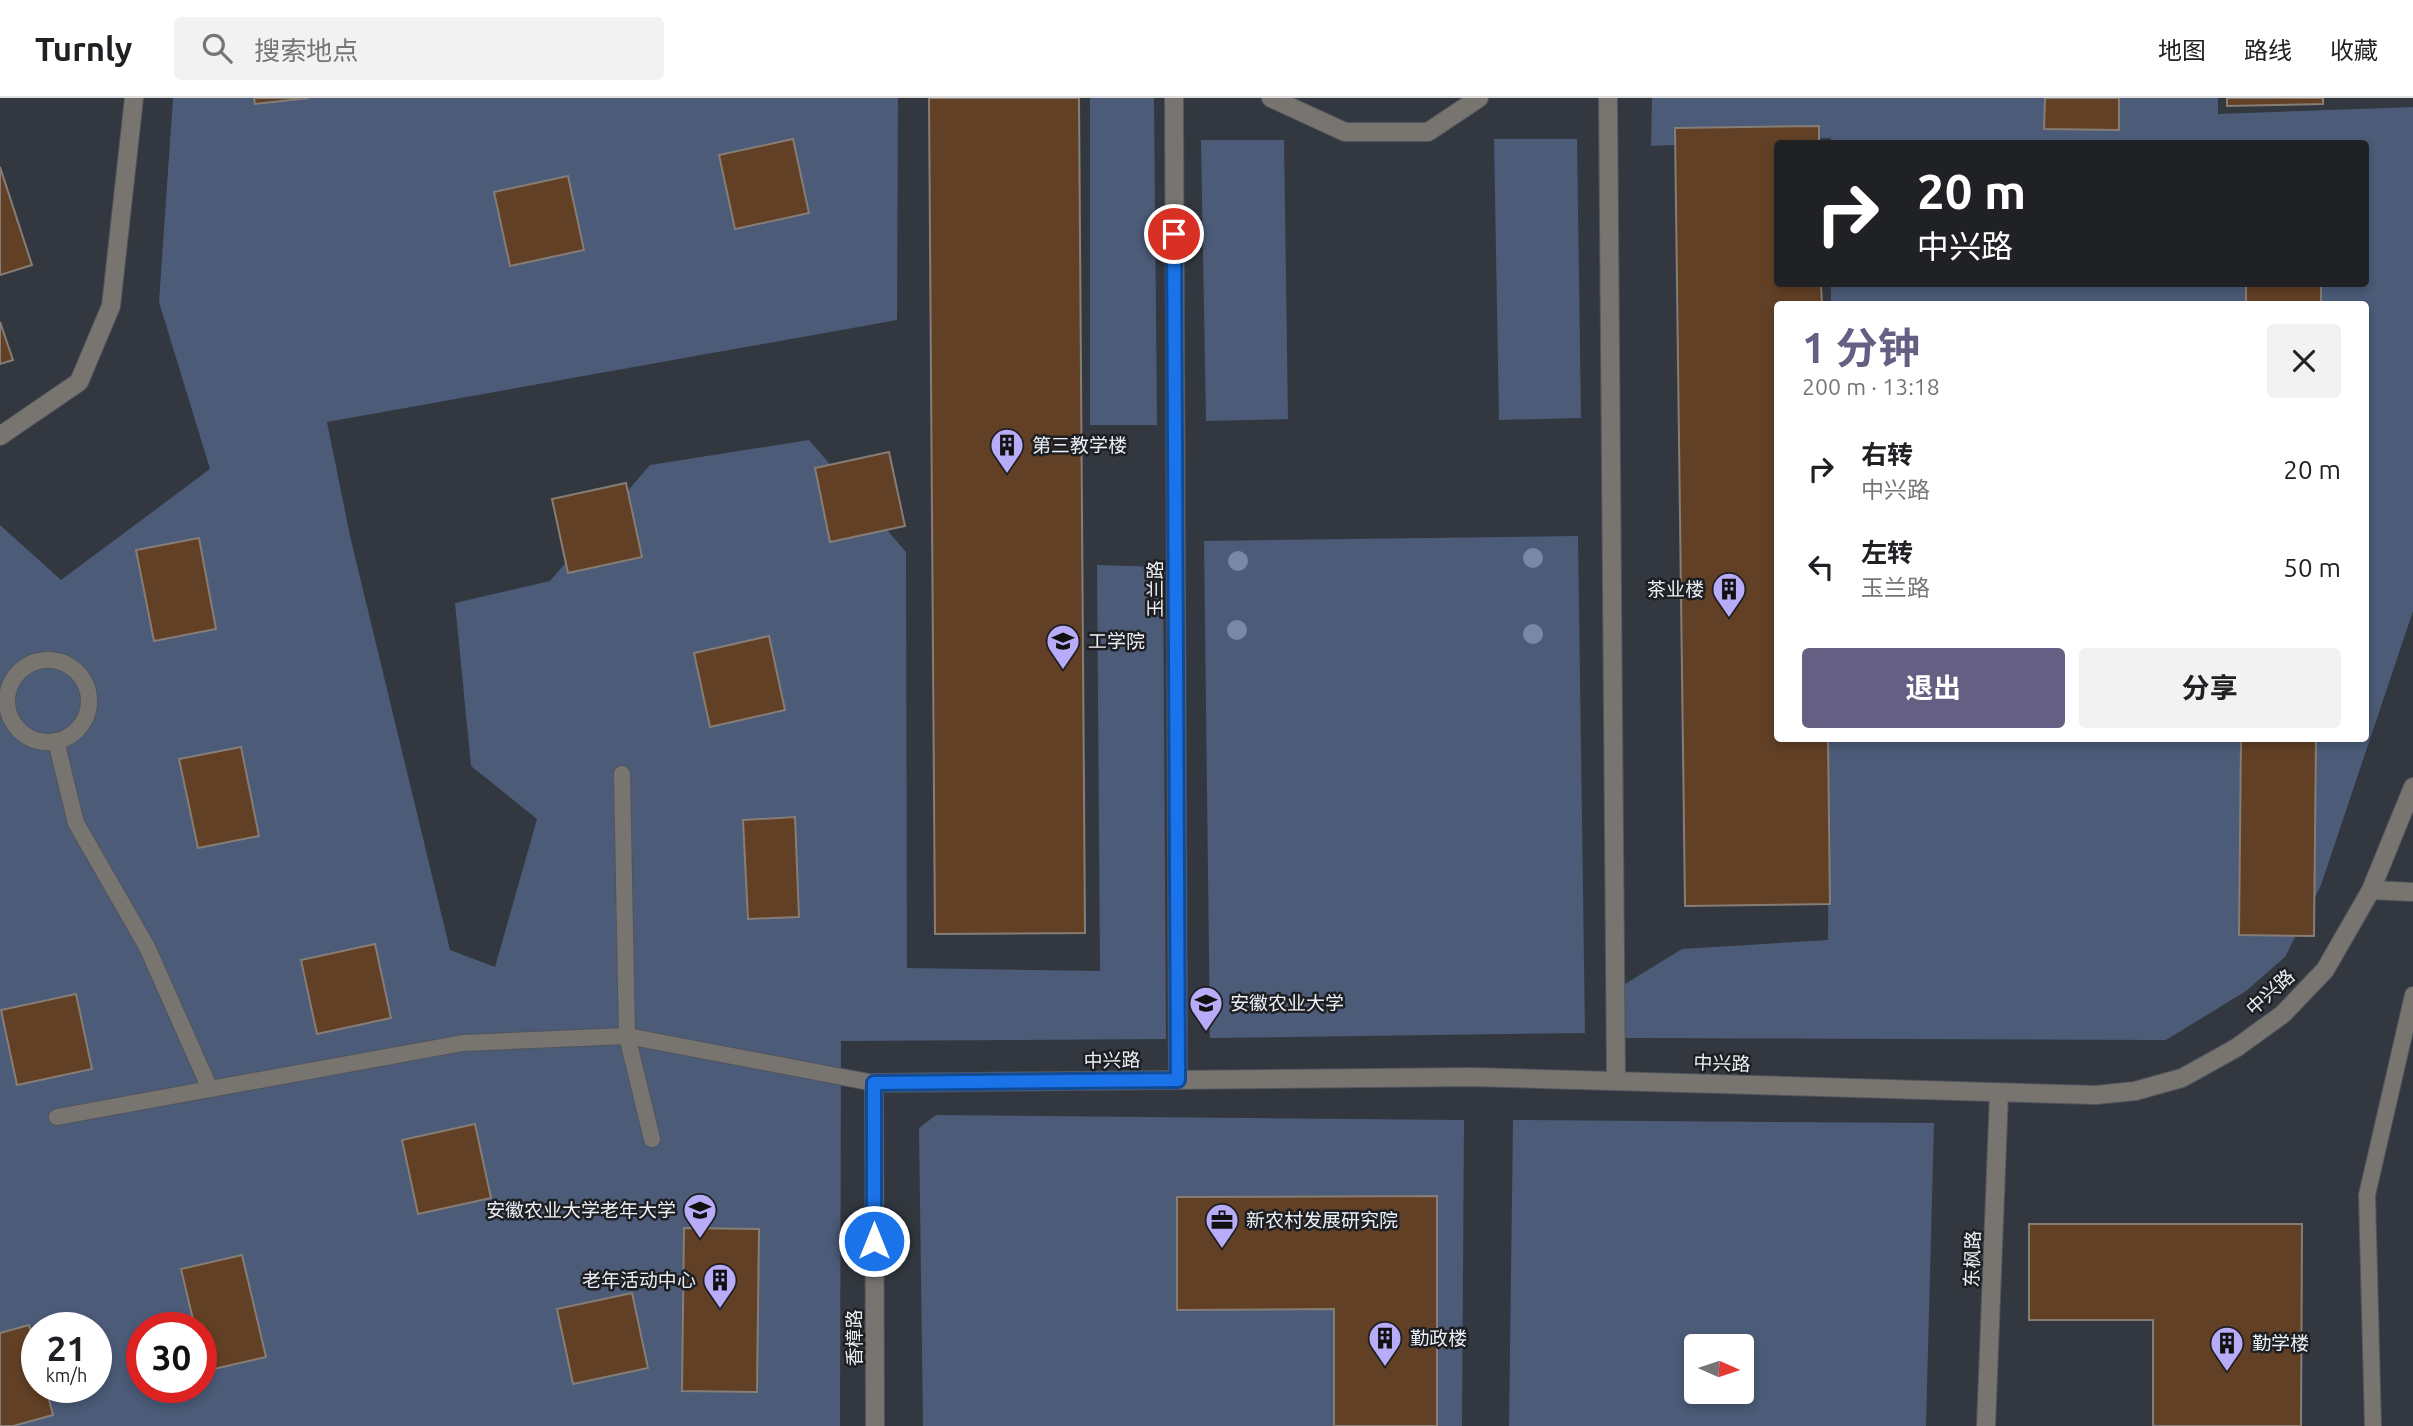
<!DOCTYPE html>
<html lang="zh">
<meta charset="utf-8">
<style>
:root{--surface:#fff;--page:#f2f2f2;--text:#202124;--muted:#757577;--line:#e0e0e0;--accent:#645f83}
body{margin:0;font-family:Ubuntu,"Noto Sans SC",sans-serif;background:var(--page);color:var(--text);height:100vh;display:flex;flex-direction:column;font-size:26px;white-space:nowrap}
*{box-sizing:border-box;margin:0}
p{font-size:23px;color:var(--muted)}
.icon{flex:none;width:38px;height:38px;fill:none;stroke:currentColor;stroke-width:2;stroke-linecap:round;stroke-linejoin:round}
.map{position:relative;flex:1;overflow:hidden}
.drawer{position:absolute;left:1774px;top:203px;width:595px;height:441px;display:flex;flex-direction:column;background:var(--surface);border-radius:7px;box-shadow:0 4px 10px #0003}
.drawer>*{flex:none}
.banner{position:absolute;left:1774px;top:42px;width:595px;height:147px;border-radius:7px;box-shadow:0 4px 10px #0003;background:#202124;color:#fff;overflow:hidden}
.needle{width:46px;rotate:93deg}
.controls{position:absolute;left:1684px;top:1236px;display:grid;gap:14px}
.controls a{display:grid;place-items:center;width:70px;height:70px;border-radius:7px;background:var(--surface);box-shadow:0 4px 10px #0003;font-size:35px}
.speed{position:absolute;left:21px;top:1214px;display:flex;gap:14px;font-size:35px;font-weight:700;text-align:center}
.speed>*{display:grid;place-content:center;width:91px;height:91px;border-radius:50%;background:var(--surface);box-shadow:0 4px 10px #0003;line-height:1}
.speed small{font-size:18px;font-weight:400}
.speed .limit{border:10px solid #d22;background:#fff;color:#111}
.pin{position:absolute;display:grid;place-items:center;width:60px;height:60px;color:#fff;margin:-30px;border:4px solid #fff;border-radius:50%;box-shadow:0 2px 7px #0007}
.me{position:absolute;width:77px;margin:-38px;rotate:0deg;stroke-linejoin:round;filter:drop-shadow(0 0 5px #0008)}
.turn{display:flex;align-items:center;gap:24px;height:147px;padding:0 28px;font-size:32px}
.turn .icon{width:91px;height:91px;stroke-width:2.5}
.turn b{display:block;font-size:49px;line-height:60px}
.round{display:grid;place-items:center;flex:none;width:74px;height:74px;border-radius:7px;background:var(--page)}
.summary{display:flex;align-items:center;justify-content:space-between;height:119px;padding:0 28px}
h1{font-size:42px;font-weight:700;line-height:52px;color:var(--accent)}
.cta{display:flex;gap:14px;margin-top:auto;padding:14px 28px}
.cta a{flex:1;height:80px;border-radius:7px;background:var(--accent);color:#fff;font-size:28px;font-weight:700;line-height:80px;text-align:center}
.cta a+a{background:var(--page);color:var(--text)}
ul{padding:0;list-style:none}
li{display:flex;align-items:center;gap:21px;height:98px;padding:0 28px}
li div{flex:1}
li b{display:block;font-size:26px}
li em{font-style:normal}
header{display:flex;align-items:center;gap:42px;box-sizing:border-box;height:98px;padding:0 35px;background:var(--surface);border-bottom:2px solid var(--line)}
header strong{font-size:33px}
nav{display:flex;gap:38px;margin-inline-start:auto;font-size:24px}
.search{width:490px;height:63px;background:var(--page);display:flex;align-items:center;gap:18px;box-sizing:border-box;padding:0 24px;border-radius:7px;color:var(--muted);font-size:26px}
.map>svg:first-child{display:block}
.green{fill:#4b5b78;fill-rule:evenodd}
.building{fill:#624025;stroke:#867d76;stroke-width:2}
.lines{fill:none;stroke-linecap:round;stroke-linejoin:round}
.service-casing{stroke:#51555d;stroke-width:18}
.minor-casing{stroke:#51555d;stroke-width:20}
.service{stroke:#787571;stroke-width:16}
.minor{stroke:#787571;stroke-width:18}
.tree{fill:#7889a8}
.route-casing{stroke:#114b97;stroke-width:18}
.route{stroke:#1a73e8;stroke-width:12}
.labels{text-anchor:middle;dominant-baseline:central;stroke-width:5;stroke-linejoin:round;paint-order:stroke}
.poi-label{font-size:19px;fill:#eceff5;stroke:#1d1f23;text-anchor:start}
.street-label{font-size:19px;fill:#eceff5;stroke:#1d1f23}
</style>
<header>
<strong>Turnly</strong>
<div class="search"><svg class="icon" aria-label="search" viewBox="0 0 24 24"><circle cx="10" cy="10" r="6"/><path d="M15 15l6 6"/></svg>搜索地点</div>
<nav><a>地图</a><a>路线</a><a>收藏</a></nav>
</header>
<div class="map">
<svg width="2413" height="1328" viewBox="0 0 2413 1328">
<rect width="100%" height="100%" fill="#333840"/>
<g class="green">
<path d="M173,0h725l-1,222 -570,102 23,114 100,414 45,17 42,-148 -66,-53 -16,-163 95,-22 100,-116 159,-25 97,112 1,416 193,3 -3,-406 66,2 3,472 -325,2 -1,385h-840v-901l61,55 149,-111 -51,-167zM37,1230h59v60h-59zM142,1230h59v60h-59z"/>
<polygon points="1090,0 1154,0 1157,327 1090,327"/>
<polygon points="1652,0 2218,0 2218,16 2413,9 2413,513 2321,787 2285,859 2246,893 2166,942 1624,940 1625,886 1682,851 1828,842 1829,641 2366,640 2366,206 1831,206 1831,186 2366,186 2366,46 1831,46 1831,40 1651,48"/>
<polygon points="1494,41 1577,41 1581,320 1499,322"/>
<polygon points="1201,42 1284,42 1288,321 1206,323"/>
<polygon points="1578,438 1585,935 1210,940 1204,443"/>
<polygon points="936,1017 1464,1022 1462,1328 923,1328 919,1030"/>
<path d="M1513,1022l421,3 -8,303h-417zM1696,1248h45v45h-45z"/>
</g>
<g class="building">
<polygon points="254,0 309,0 255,6"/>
<polygon points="929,0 1079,0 1085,835 935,836"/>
<polygon points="2045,0 2119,0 2119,32 2044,31"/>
<polygon points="2227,0 2323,0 2323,6 2227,8"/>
<polygon points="1819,28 1819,46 1778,46 1778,186 1821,186 1822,206 1778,206 1778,640 1828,640 1830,806 1685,808 1675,30"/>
<polygon points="793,41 809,115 735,131 719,57"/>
<polygon points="0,69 32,167 0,177"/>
<polygon points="568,78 584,152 510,168 494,94"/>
<rect x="2246" y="186" width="75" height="20"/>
<polygon points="0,224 13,262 0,266"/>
<polygon points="889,354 905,428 830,444 815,370"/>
<polygon points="626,385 642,459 568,475 552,401"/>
<polygon points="199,440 216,531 154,543 136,452"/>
<polygon points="769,538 785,612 710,629 694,555"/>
<polygon points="2241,640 2316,640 2314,838 2239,837"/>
<polygon points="241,649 259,738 198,750 179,661"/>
<polygon points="795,719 799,819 748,821 743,722"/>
<polygon points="375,846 391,920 317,936 301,862"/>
<polygon points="76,896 92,971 17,987 1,912"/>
<polygon points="475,1026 491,1100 418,1116 402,1042"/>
<polygon points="1437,1098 1437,1328 1334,1328 1334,1211 1177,1212 1177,1099"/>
<polygon points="2029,1126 2302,1126 2301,1328 2153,1328 2153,1222 2029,1222"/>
<polygon points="684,1130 759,1131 757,1294 682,1293"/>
<polygon points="242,1157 266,1259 205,1273 201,1256 201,1230 195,1230 181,1171"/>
<polygon points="632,1195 648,1270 573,1286 557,1211"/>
<polygon points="29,1227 37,1256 37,1290 46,1290 53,1317 13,1328 0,1328 0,1235"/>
</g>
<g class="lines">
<defs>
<g id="service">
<circle cx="48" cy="603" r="41"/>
<polyline points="56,643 76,725 147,849 210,991"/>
<polyline points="622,676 627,938 652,1041"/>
<polyline points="57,1019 463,945 627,938 874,985"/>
<polyline points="2373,1328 2367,1097 2413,897"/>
</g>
<g id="minor">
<polyline points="1174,0 1178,982"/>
<polyline points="1271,0 1345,34 1428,34 1479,0"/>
<polyline points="1608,0 1616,983"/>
<polyline points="0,338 79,284 111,208 134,0"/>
<polyline points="2371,792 2413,794"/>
<polyline points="875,1328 874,985 1473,979 2096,997 2135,993 2182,980 2236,950 2283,916 2325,872 2371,792 2413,689"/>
<polyline points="1986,1328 1999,995"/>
</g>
</defs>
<use href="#service" class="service-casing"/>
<use href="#minor" class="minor-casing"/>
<use href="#service" class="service"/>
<use href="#minor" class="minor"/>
</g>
<g class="tree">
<circle cx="1533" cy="460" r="10"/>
<circle cx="1238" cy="463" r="10"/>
<circle cx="1237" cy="532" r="10"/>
<circle cx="1533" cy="536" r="10"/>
</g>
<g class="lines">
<defs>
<polyline id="route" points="874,1143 874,985 1178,982 1174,136"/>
</defs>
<use href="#route" class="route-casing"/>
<use href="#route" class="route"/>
</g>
<defs>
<symbol id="building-pin" viewBox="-11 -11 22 30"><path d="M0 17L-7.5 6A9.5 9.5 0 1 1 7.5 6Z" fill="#b8abf7" stroke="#1d1f23"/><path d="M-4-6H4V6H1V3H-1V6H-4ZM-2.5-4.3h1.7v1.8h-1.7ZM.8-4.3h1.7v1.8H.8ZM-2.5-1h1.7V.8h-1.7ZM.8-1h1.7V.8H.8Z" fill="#111"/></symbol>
<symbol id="university-pin" viewBox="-11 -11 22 30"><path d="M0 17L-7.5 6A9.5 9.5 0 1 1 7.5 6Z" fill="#b8abf7" stroke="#1d1f23"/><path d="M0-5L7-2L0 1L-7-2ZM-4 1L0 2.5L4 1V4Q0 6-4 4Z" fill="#111"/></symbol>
<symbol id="office-pin" viewBox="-11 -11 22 30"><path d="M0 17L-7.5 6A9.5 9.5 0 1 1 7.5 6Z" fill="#b8abf7" stroke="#1d1f23"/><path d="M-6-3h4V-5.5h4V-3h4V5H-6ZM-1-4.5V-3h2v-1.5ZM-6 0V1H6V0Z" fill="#111"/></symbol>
</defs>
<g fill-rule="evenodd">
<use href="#building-pin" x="988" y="328" width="38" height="52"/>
<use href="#building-pin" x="1710" y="472" width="38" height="52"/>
<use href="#university-pin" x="1044" y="524" width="38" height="52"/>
<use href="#university-pin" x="1187" y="886" width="38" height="52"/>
<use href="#university-pin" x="681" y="1093" width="38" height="52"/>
<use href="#office-pin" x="1203" y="1103" width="38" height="52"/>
<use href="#building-pin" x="701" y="1163" width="38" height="52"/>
<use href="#building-pin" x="1366" y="1221" width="38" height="52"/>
<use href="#building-pin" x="2208" y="1226" width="38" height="52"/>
</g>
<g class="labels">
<g class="poi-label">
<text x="1032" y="347">第三教学楼</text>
<text x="1704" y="491" text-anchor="end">茶业楼</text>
<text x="1088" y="543">工学院</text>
<text x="1230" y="905">安徽农业大学</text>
<text x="676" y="1112" text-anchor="end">安徽农业大学老年大学</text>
<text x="1246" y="1122">新农村发展研究院</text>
<text x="696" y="1182" text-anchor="end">老年活动中心</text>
<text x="1410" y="1240">勤政楼</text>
<text x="2252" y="1245">勤学楼</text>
</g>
<g class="street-label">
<text transform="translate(1155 491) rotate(-90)">玉兰路</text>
<text transform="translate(2270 894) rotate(-42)">中兴路</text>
<text transform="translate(1112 962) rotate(-1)">中兴路</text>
<text transform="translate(1722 965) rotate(2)">中兴路</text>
<text transform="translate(1972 1161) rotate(-88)">东枫路</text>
<text transform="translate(854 1240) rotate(-90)">香樟路</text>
</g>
</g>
</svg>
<div class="controls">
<a><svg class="needle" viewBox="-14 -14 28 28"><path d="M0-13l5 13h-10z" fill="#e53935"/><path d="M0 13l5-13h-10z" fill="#757577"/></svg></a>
</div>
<div class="speed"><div>21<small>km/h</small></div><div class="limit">30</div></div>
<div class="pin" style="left:1174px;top:136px;background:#d93025"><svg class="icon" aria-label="arrive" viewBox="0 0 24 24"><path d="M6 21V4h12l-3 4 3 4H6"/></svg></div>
<svg class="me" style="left:874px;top:1143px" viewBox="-20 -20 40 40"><circle r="17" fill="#1a73e8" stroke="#fff" stroke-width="3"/><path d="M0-11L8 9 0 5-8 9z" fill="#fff"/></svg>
<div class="banner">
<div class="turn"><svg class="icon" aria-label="right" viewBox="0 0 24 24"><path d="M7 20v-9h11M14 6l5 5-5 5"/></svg><div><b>20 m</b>中兴路</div></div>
</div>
<section class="drawer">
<div class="summary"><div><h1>1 分钟</h1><p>200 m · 13:18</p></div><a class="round"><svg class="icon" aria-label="close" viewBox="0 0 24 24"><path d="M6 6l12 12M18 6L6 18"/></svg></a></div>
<ul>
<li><svg class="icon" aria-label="right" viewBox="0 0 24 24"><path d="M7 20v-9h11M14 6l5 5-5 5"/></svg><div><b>右转</b><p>中兴路</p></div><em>20 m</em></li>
<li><svg class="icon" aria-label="left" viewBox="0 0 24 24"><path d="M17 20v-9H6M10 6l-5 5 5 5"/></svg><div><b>左转</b><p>玉兰路</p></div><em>50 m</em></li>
</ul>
<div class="cta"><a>退出</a><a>分享</a></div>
</section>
</div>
